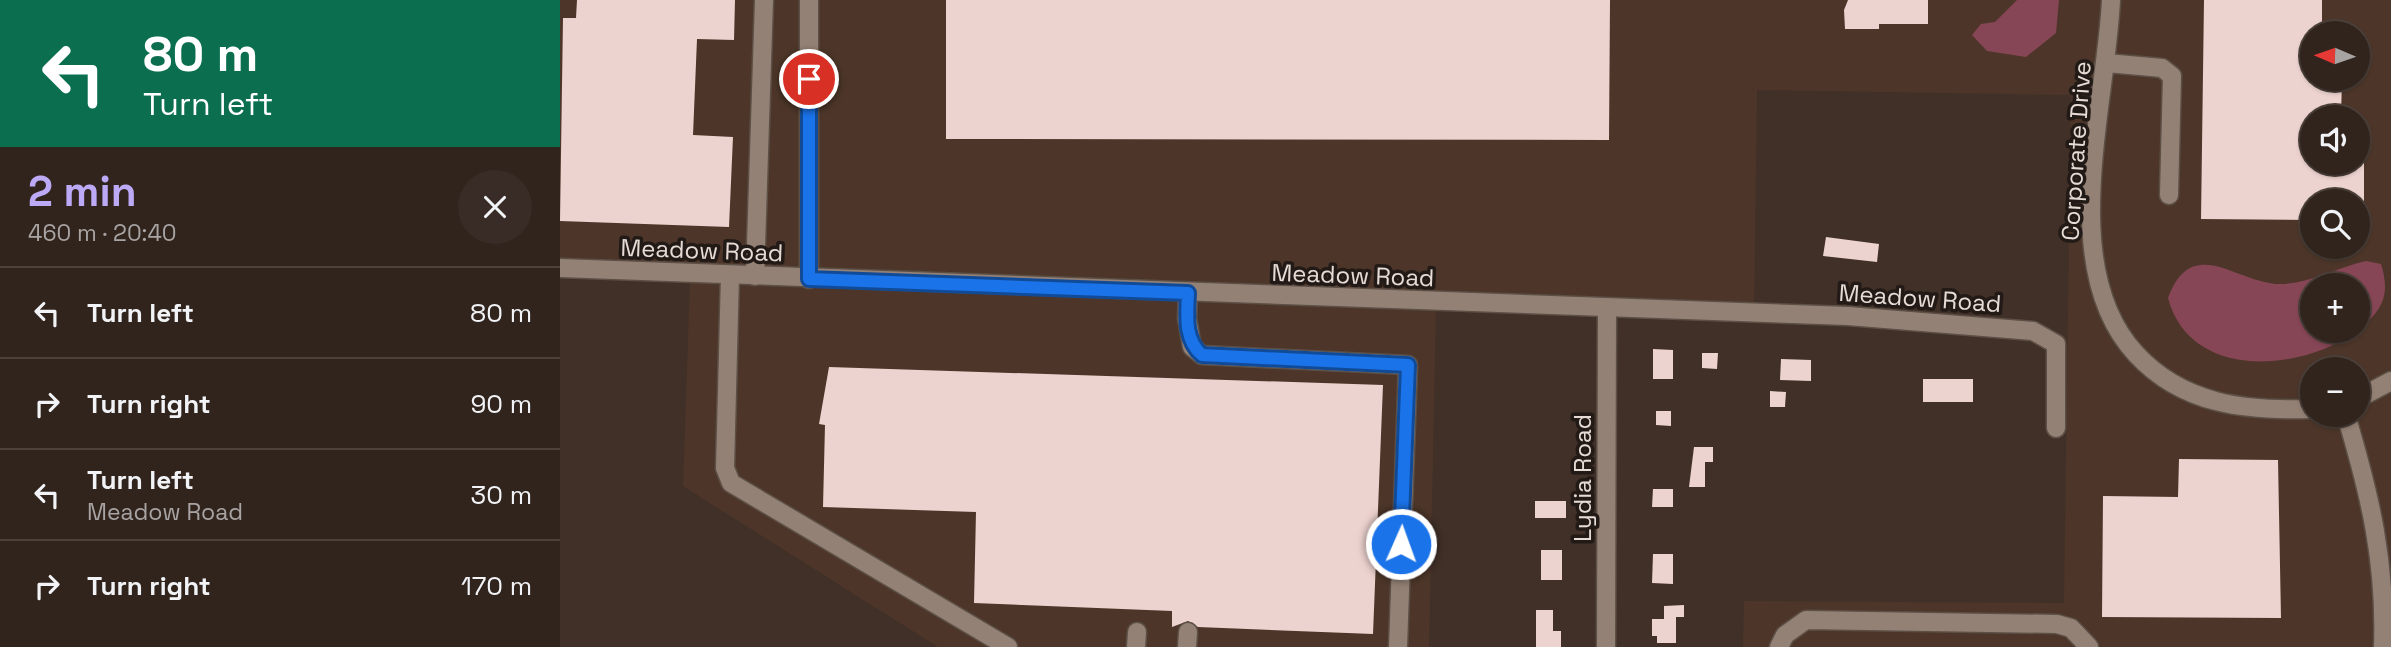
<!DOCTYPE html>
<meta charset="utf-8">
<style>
:root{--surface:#31241d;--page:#392c26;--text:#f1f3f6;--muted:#a8a4a4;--line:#4c413b;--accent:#bcaaf6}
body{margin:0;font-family:"Space Grotesk",sans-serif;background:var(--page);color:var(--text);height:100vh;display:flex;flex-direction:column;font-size:26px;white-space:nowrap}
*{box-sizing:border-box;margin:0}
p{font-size:23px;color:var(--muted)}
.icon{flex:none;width:38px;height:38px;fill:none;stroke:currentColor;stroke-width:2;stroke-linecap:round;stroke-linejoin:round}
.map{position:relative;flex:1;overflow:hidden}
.panel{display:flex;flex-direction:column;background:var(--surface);width:560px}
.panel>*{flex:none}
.top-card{background:#0b6e4f;color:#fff;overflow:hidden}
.needle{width:46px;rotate:272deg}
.buttons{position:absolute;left:1740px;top:21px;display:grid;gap:14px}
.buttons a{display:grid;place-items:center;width:70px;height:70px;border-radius:50%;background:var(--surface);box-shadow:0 2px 5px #0004,0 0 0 2px var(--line);font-size:35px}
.pin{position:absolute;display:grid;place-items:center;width:60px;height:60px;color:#fff;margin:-30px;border:4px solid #fff;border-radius:50%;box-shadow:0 2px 7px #0007}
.me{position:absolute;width:77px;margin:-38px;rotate:2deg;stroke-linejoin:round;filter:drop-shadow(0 0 5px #0008)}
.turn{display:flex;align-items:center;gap:24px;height:147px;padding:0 28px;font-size:32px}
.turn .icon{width:91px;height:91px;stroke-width:2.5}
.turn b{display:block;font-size:49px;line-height:60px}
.round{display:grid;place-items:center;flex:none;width:74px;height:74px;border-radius:37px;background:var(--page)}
.overview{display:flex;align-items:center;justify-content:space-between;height:119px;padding:0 28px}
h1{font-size:42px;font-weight:700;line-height:52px;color:var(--accent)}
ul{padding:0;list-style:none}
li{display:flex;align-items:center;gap:21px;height:91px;padding:0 28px;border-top:2px solid var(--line)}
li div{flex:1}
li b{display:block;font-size:26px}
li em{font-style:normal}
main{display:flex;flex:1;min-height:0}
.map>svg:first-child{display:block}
.built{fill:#4d3629;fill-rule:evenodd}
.water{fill:#864656}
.building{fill:#edd3cf}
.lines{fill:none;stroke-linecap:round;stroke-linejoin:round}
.minor-casing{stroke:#5c4f46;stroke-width:21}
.minor{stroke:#948175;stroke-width:18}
.route-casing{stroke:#114b97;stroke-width:18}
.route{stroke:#1a73e8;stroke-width:12}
.labels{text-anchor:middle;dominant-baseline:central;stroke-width:7;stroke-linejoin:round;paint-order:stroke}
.street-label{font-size:24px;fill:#e6dbd5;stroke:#221a16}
</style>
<main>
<section class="panel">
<div class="top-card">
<div class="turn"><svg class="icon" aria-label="left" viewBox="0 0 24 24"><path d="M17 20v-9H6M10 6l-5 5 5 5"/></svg><div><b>80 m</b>Turn left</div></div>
</div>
<div class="overview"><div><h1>2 min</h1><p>460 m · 20:40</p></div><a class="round"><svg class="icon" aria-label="close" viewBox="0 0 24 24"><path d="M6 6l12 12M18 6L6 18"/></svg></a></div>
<ul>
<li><svg class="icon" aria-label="left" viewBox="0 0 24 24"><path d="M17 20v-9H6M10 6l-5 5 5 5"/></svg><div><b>Turn left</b></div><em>80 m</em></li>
<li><svg class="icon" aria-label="right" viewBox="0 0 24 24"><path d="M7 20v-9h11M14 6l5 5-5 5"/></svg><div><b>Turn right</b></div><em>90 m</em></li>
<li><svg class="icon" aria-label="left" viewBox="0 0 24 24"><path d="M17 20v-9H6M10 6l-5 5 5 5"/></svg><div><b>Turn left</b><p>Meadow Road</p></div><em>30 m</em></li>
<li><svg class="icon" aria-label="right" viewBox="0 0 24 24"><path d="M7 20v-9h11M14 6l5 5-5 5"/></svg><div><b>Turn right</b></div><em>170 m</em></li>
</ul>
</section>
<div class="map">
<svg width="1831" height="647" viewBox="0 0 1831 647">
<rect width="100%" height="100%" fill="#413027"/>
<path class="built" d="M0,0h1831v647h-648l1,-46 320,2 7,-508 -314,-5 -3,231 -318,-13 -7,339h-491l-255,-161 7,-204 97,3 -227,-23zM1752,33h45v46h-45zM1752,117h45v46h-45zM1752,201h45v46h-45zM1752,285h45v46h-45zM1752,369h45v46h-45z"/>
<g class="water">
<polygon points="1457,0 1499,0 1496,33 1466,57 1427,51 1412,35 1421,24 1435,22"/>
<path d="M1806,261l15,3c10,32 1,47 -24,67v-46h-45v46h45c-56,41 -167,50 -189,-33 25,-67 71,-12 115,-14 27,-1 56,-17 83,-23z"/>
</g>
<g class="building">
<polygon points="17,0 175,0 174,40 137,39 133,135 173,137 169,227 0,221 3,18 16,18"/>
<polygon points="386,0 1050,0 1049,140 386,139"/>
<polygon points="1288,0 1368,0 1368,24 1319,24 1319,29 1285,29 1284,10"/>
<polygon points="1644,0 1762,0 1762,33 1752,33 1752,79 1782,79 1781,117 1752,117 1752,163 1804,163 1804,201 1752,201 1752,220 1641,219"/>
<polygon points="1266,237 1319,244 1317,262 1263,256"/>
<polygon points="1093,349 1113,350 1113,379 1093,379"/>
<polygon points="1142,353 1158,353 1157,369 1142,368"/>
<polygon points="1221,359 1251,360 1251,381 1220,380"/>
<polygon points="269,367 823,385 813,634 638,627 628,621 612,627 612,611 414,603 416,512 263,507 265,425 259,424"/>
<rect x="1363" y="379" width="50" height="23"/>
<polygon points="1210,391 1226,392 1225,407 1210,407"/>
<polygon points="1096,411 1111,411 1111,426 1096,425"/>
<polygon points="1134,447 1153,447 1153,462 1145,462 1145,487 1129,487"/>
<polygon points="1619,459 1718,460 1721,618 1542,617 1543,496 1618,497"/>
<polygon points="1093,489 1113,489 1113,507 1092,507"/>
<rect x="975" y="501" width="31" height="17"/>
<rect x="981" y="550" width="21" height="30"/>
<polygon points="1093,554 1113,554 1113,584 1092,583"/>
<polygon points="1124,605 1124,617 1116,617 1116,643 1097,643 1097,636 1092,636 1092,619 1104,619 1104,606"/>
<polygon points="976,610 993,610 993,631 1001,631 1001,647 976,647"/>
</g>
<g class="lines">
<defs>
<g id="minor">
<path d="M1551,0c-5,107 -55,268 25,354 47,51 110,57 176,55"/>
<polyline points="1547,63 1602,68 1612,76 1609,195"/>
<polyline points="0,268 1288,316 1473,331 1496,344 1496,428"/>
<polyline points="170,275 165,468 171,483 448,647"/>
<polyline points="195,276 204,0"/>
<polyline points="249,279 249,0"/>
<polyline points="628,293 627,318 632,347 642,355 848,365 838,647"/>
<polyline points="1797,399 1831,381"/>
<path d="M1786,415c24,80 40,147 37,232"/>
<polyline points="576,647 577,632"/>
<polyline points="627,647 628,632"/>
<polyline points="1046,647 1047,309"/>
<polyline points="1219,647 1225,635 1246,620 1497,624 1511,628 1529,647"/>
</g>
</defs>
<use href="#minor" class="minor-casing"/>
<use href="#minor" class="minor"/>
</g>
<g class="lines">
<defs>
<path id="route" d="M249,79v200l379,14c-1,22 -4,47 14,62l206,10 -7,179"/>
</defs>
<use href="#route" class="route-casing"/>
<use href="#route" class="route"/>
</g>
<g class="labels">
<g class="street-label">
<text transform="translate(1516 151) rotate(-86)">Corporate Drive</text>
<text transform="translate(142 250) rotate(2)">Meadow Road</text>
<text transform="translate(793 275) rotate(2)">Meadow Road</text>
<text transform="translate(1360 298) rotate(4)">Meadow Road</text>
<text transform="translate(1022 478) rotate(-90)">Lydia Road</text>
</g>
</g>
</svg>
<div class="buttons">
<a><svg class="needle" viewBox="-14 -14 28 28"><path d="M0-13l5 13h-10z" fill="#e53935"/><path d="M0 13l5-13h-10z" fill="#a8a4a4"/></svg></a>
<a><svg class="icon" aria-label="sound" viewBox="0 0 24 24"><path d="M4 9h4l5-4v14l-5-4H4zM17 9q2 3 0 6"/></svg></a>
<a><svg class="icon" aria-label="search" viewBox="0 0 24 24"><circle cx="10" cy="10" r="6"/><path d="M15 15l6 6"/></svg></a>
<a>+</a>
<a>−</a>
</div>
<div class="pin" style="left:249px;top:79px;background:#d93025"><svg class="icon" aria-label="arrive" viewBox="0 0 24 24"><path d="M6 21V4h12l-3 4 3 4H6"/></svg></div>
<svg class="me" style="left:841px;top:544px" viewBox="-20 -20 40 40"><circle r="17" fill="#1a73e8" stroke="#fff" stroke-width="3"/><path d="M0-11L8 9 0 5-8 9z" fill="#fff"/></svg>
</div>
</main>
